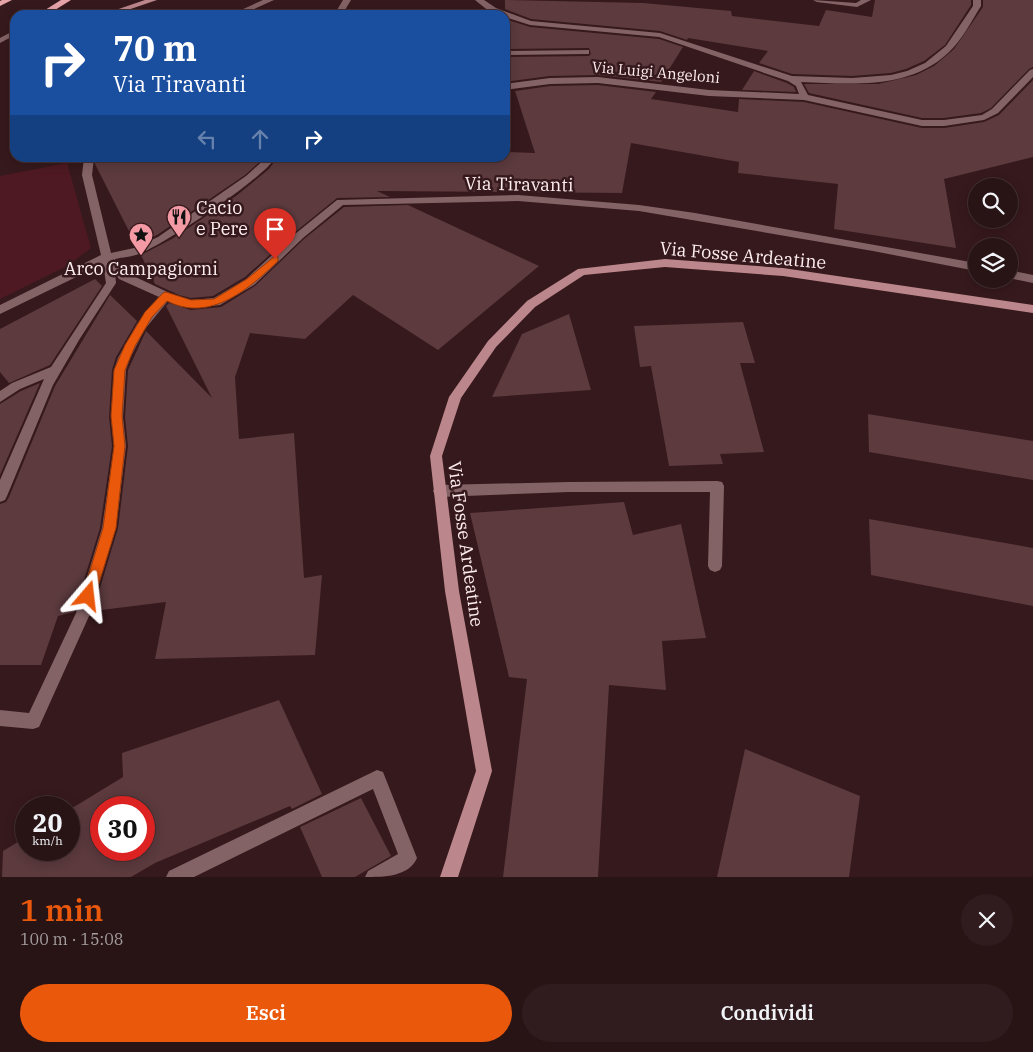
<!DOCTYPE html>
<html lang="it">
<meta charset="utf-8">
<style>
:root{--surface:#281315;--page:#301c1e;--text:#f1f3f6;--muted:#a59ea0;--line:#443234;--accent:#ea580c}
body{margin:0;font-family:"IBM Plex Serif",serif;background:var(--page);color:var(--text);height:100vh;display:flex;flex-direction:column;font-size:19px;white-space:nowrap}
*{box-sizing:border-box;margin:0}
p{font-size:16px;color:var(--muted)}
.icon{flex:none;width:28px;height:28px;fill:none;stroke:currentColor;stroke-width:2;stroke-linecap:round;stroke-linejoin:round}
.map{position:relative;height:877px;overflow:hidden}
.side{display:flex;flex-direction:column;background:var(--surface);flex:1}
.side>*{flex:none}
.top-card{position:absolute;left:10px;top:10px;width:500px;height:152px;border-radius:15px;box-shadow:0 2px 12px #0003,0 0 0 1px var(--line);background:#1a4fa0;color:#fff;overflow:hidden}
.buttons{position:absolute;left:968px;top:178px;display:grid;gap:10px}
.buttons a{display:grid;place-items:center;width:50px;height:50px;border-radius:50%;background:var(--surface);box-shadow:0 2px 12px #0003,0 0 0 1px var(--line);font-size:25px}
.speed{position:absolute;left:15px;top:796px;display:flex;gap:10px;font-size:25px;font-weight:700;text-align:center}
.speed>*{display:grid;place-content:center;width:65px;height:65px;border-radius:50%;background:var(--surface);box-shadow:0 2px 12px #0003,0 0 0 1px var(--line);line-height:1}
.speed small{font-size:12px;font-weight:400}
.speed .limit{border:8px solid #d22;background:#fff;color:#111}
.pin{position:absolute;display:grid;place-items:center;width:42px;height:42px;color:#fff;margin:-51px -21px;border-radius:50% 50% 50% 0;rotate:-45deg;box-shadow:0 0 5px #0007}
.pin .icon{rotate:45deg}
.me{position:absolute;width:55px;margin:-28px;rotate:17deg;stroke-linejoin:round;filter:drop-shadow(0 0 4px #0008)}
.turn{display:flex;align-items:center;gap:18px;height:105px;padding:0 20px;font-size:22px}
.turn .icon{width:65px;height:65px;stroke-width:2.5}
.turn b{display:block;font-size:35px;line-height:42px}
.lanes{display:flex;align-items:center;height:48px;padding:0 20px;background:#0003;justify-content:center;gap:25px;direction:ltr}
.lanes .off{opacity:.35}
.round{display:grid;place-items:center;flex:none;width:52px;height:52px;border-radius:26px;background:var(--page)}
.overview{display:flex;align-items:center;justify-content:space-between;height:85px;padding:0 20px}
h1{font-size:30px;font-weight:600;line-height:38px;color:var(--accent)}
.cta{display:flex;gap:10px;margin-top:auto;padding:10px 20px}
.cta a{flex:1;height:58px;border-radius:30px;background:var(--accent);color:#fff;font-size:20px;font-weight:600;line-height:58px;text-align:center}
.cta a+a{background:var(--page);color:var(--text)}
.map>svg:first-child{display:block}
.green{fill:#4e1922}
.building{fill:#5c3a3e;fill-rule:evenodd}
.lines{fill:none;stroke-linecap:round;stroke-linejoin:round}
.lane{fill:#846366;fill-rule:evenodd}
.street{fill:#846366;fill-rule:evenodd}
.secondary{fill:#bc878c;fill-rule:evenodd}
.primary{fill:#e7a3aa;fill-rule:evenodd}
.route{fill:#ea580c;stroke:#983908}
.labels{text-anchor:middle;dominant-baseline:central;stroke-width:5;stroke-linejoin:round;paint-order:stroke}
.far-street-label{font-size:15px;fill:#ffeeef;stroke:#36191c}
.street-label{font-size:18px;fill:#ffeeef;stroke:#36191c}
.poi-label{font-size:18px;fill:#ffeeef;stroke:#36191c;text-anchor:start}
</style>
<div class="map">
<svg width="1033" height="877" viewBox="0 0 1033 877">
<rect width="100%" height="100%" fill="#36191c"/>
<polygon class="green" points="67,163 91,248 67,266 0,299 0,176"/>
<g class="building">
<polygon points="505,0 643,3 731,11 732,16 819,26 826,10 872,17 875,0 971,0 971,5 945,45 924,61 906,69 891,73 852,76 792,74 759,63 768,51 688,38 687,40 660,31 531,19 505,9"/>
<polygon points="983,0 1033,0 1033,67 1029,69 991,108 981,113 944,118 922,118 809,93 804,84 878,84 916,75 934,66 954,49 983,7"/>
<polygon points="505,19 530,27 659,39 683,47 661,82 598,75 550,76 505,82 505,57 589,56 591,54 589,48 505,49"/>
<polygon points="754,71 787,83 794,87 796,92 742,90"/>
<polygon points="1033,80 1033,157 944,179 956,248 834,229 838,184 738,173 739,162 631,143 622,193 377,191 390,197 337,198 294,233 245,277 213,296 191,298 179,295 155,284 141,255 172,239 236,196 269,169 277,158 505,158 505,152 535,153 515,91 550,86 598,85 656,92 651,99 738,112 739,99 804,102 922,128 944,128 984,122 999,115"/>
<polygon points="96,158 264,158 245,175 157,235 136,245 95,164"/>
<polygon points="408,205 539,266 438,350 353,295 305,339 250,333 235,377 239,439 294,433 304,578 322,575 315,655 155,659 166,602 93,611 118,528 128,446 125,417 128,370 146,331 212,398 166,306 169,303 191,310 221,307 255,286 304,239 344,207"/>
<polygon points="95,279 102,286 50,365 9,383 0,372 0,329"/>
<polygon points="110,295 137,321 116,357 112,370 109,417 112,446 100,528 74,612 58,616 41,665 0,665 0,504 6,502 9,497 55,386"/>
<polygon points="569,314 591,390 492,397 522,334"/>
<polygon points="743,322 755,363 740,363 764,452 720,454 723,464 669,466 651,366 640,367 634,326"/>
<polygon points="40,383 0,475 0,404 21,391"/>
<polygon points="868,414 1033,441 1033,480 869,452"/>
<polygon points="624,502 633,535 681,524 706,638 662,641 666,690 609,685 598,877 503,877 527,679 509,677 470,513"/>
<polygon points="869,519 1033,548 1033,606 871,575"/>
<path d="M279,700l43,94 -30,15 -2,-3 -135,57 -24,14h-129l1,-26 23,-14v13h43v-40l54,-33 -1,-24zM101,808h43v42h-43z"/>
<polygon points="745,749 860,796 849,877 717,877"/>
<polygon points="361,798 391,856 355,877 322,877 300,827"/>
</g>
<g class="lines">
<polygon class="lane" points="717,481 722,482 724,486 722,566 720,570 715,572 710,570 708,566 710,492 569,492 440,497 435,495 433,491 435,487 440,485 569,482"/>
<g class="street">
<polygon points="263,0 274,0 241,15 230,15"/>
<polygon points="343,0 351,0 342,15 334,15"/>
<path d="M475,0h9l12,8 35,13 129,12 132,43 60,2 39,-3 16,-4 18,-8 21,-17 27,-40v-6h8v6c-10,16 -19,34 -33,47 -39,37 -98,31 -147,29l7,13 114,25h22l38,-5 10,-6 38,-39 3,-1v8l-35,36 -14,7 -40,6h-22l-118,-26 -95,-4 -111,-13 -48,1 -45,6v-6l45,-6 48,-1 111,13 90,4 -3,-8 -8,-5 -129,-44 -129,-12 -25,-8v-2l-15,-3z"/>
<polygon points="813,0 856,3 861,0 871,0 857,7 817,2"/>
<polygon points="15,30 15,35 0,43 0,38"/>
<polygon points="589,50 589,54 586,54 505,55 505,51"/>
<path d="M84,158h10l-2,17 19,78 23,-5 24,-11 88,-61 20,-18h9c-10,19 -110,86 -134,95 -8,4 -18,4 -26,6l12,14 51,24 13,3 23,-2 32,-19 49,-45 42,-34 181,-5 121,10 56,8 281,50v8l-103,-20 -234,-40 -121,-10 -175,4 -40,33 -49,47 -34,20 -29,3 -23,-7 -23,28 -15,29 -4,12 -3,47 3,29 -10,82 -26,86 -51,113 -6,2 -33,-3v-16l29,3 47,-100 26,-85 12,-82 -3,-29 3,-47 4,-12 19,-34 22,-27 -40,-18 -4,-6 1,10 -37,57 -26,45 -46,111 -2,4 -5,2v-22l44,-101 -24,10 -20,13v-11l12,-8 39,-16 55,-84 -3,-19 -103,50v-9l101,-50 -19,-80z"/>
<polygon points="1009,270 1033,275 1033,283 1009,278"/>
<path d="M377,770l6,2 34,86c-8,19 -34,19 -52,19l3,-6 30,-17 -25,-65 -179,88h-28l3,-6z"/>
</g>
<g class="secondary">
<polygon points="145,0 157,0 113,15 101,15"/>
<polygon points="665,259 783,268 1033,305 1033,313 783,276 665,267 584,275 535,307 496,347 461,398 442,456 459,591 492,771 458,877 440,877 476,771 445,591 430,456 449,397 488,341 527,301 578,269"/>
</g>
<g class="primary">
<polygon points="2,0 12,0 0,6 0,1"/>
<polygon points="61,0 71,0 47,15 37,15"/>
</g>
</g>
<path class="route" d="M275,256l3,1v4c-29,28 -68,62 -111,40l-15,16 -17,29 -10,24 -3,46 3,30 -9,82 -21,68 -2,5 -5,1 -4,-1 -2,-5 21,-68 11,-82 -3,-30 3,-46 11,-25 20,-33 18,-19 3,-1 25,8 23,-1 33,-20z"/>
<defs>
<symbol id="restaurant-pin" viewBox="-11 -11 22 30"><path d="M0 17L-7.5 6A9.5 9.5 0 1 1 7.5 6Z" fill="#f49aa4" stroke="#36191c"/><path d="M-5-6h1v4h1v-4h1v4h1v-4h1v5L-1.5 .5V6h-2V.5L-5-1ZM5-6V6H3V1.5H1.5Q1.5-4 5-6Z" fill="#111"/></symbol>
<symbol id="sight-pin" viewBox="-11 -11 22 30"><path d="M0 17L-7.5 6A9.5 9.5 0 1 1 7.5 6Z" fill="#f49aa4" stroke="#36191c"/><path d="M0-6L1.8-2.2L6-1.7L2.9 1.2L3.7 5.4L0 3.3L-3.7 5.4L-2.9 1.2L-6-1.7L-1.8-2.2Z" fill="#111"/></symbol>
</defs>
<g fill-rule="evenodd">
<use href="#restaurant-pin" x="165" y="203" width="28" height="38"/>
<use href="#sight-pin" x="127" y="221" width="28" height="38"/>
</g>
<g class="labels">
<g class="far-street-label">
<text transform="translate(656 72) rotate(5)">Via Luigi Angeloni</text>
</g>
<g class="street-label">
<text transform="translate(519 184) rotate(1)">Via Tiravanti</text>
<text transform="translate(743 255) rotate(5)">Via Fosse Ardeatine</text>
<text transform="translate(466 544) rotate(82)">Via Fosse Ardeatine</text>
</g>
<g class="poi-label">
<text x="196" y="207">Cacio<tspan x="196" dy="21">e Pere</tspan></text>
<text x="141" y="268" text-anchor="middle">Arco Campagiorni</text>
</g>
</g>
</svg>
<div class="buttons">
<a><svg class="icon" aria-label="search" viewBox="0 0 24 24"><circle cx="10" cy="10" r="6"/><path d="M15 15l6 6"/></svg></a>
<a><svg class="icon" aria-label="layers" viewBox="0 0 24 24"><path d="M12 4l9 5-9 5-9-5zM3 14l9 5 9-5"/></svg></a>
</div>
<div class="speed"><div>20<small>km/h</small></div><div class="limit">30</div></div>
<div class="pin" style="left:275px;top:259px;background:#d93025"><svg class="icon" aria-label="arrive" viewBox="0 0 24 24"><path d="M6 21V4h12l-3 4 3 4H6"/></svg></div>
<svg class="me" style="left:88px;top:596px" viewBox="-20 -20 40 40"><path d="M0-17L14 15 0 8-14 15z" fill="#ea580c" stroke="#fff" stroke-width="4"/></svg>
<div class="top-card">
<div class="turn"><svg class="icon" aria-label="right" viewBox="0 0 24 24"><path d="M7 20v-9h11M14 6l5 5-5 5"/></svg><div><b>70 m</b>Via Tiravanti</div></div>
<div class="lanes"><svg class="icon off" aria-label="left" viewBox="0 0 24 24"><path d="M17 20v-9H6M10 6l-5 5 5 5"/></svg><svg class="icon off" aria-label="ahead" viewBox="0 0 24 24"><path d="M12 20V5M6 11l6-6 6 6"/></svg><svg class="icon" aria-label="right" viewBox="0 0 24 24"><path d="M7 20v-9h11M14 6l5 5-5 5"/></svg></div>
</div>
</div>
<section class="side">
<div class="overview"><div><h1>1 min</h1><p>100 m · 15:08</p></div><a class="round"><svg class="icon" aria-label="close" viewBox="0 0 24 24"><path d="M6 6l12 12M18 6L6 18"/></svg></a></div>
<div class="cta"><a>Esci</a><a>Condividi</a></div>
</section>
